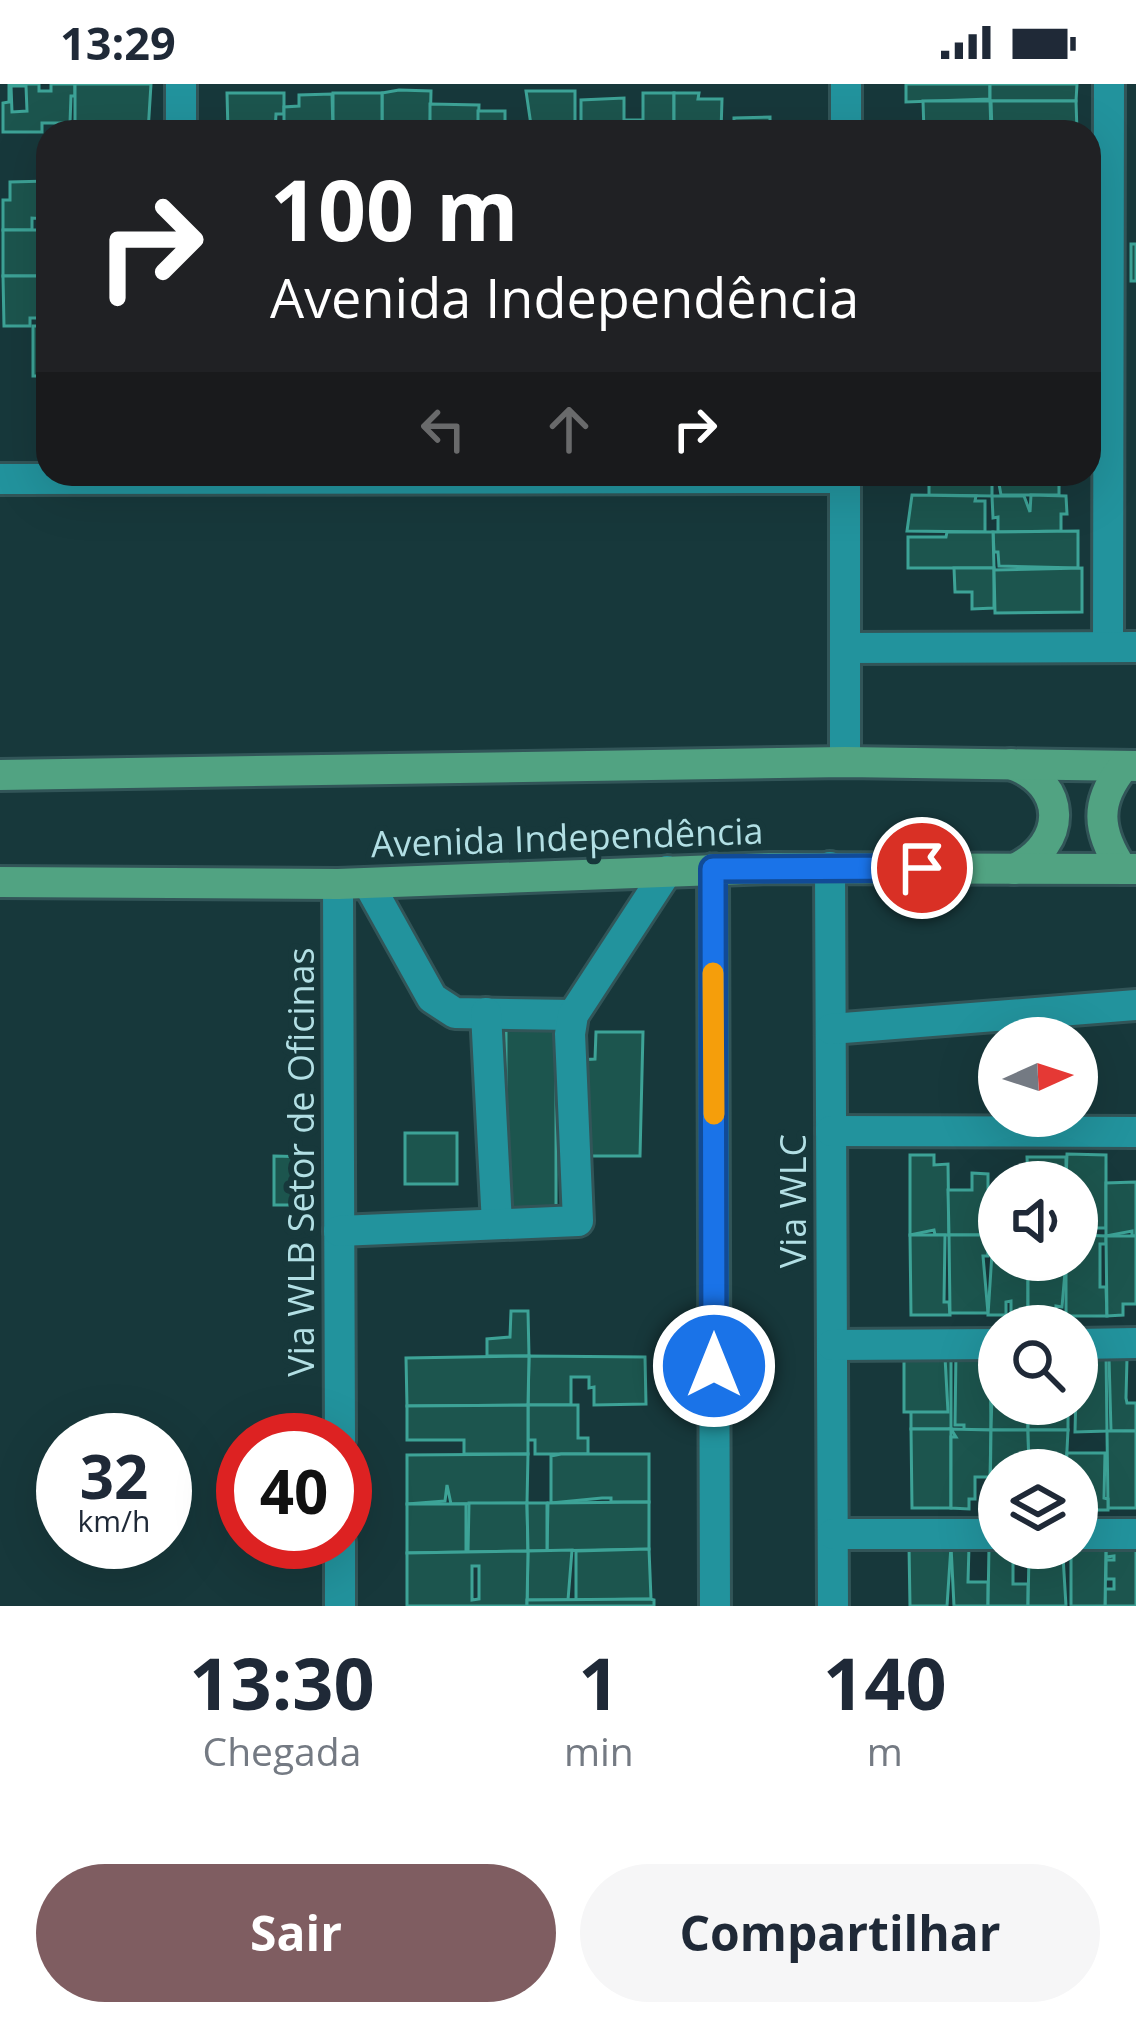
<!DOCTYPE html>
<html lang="pt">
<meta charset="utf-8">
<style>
:root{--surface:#fff;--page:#f6f6f7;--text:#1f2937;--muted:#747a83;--accent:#7f5d61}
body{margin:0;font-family:"Open Sans",sans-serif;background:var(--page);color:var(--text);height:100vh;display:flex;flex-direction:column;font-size:45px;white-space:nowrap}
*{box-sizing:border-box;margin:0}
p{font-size:39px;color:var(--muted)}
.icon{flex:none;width:66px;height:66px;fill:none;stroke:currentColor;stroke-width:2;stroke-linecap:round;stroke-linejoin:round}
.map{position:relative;height:1522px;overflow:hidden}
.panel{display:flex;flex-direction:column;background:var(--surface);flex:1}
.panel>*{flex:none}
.banner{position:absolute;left:36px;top:36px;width:1065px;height:366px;border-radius:36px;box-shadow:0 12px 48px #0002;background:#202124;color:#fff;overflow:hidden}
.needle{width:78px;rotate:87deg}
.fabs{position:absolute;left:978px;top:933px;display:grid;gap:24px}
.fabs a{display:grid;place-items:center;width:120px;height:120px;border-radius:50%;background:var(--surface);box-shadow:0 12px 48px #0002;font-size:60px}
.speed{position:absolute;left:36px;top:1329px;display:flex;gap:24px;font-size:60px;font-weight:700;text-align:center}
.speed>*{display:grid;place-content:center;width:156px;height:156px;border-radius:50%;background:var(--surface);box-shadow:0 12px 48px #0002;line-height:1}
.speed small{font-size:30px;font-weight:400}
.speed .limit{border:18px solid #d22;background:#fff;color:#111}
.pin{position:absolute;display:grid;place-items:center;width:102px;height:102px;color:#fff;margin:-51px;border:6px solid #fff;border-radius:50%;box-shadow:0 3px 12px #0007}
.me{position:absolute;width:132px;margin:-66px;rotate:0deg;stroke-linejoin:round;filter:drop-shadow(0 0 9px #0008)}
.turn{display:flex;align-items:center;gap:42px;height:252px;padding:0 36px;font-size:54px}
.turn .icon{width:156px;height:156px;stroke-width:2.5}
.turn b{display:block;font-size:84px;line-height:102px}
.lanes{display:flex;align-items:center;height:114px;padding:0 36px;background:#0003;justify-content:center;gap:60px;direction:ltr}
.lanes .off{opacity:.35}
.eta{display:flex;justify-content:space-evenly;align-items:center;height:204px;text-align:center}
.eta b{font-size:72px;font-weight:700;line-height:84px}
.action{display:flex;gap:24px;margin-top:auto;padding:24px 36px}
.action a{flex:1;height:138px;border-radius:72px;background:var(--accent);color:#fff;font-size:48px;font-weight:700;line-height:138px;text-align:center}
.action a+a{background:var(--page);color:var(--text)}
.status{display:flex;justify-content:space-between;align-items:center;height:84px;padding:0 60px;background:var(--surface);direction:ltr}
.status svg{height:33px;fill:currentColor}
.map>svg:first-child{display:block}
.building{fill:#1c554e;stroke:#3da397;stroke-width:3;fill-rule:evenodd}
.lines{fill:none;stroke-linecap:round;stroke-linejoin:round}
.minor-casing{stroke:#325558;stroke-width:36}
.major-casing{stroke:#325558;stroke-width:36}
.minor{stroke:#22939d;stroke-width:30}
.major{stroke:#51a382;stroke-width:30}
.route-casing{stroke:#114b97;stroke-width:30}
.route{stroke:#1a73e8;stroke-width:21}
.slow{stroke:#f59e0b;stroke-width:21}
.labels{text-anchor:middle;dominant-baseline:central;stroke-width:12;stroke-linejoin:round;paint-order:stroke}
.street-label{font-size:36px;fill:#b2dfe4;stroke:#17383b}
</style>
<div class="status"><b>13:29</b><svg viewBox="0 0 49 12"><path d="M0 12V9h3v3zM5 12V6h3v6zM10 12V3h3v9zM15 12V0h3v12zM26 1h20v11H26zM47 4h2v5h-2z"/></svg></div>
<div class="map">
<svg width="1136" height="1522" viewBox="0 0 1136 1522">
<rect width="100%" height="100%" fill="#17383b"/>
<g class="building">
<path d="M9,0h30v7h12v-7h24v12h-4l-1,27h-28v9h-39v-29l6,-1zM11,2h15l1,25 -15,1z"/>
<polygon points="75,0 151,0 148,48 75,48"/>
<polygon points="906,0 990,0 990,15 906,18"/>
<polygon points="990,0 1077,0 1076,17 990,17"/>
<polygon points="399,6 431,7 430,48 382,48 382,9"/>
<polygon points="526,7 575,7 575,48 532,48"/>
<polygon points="227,9 284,9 284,30 276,30 275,48 228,48"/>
<polygon points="333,9 382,9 382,42 376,42 376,48 333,48"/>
<polygon points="643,9 674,9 674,48 624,48 624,36 643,36"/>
<polygon points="674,9 699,9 698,15 722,15 721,48 674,48"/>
<polygon points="332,10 333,48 284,48 284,23 299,22 299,11"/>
<polygon points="624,14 624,40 618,41 618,48 581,48 581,16"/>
<polygon points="923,17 990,17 991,48 924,48"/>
<polygon points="991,17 1076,17 1077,48 992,48"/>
<polygon points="430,20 479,21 478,48 430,48"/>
<rect x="478" y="27" width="27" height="21"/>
<polygon points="770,33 770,48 734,48 734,34"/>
<polygon points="48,97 48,135 32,134 32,146 3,146 3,116 10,116 10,98"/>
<rect x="3" y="146" width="45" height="46"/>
<rect x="1131" y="160" width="5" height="37"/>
<polygon points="3,192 48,192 48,242 44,242 44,234 30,234 30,242 4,242"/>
<rect x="33" y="242" width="15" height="50"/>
<polygon points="907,390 992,390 992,412 929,411 929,398 907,398"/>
<polygon points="992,390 1079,390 1079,394 1059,395 1059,411 1001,411 999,400 992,400"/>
<polygon points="912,411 976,412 975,417 985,417 985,448 907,447"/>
<polygon points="1031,411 1066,412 1067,430 1061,430 1061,447 998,448 998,433 993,434 992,412 1024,412 1030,428"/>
<polygon points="1078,447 1078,484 999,482 998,468 994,468 993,448"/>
<polygon points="947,448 993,448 994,484 908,484 908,453 946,453"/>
<polygon points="954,484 994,484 994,524 972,525 972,508 955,508"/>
<polygon points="1082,484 1082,528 995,529 994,486"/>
<rect x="506" y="946" width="50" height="186"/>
<polygon points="596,948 643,948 640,1072 578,1072 578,976 595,975"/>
<rect x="405" y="1049" width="52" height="51"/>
<polygon points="1067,1070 1106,1071 1106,1144 1077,1144 1077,1098 1066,1098"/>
<polygon points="910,1071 934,1071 934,1081 948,1080 949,1151 935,1151 934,1146 910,1151"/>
<polygon points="274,1072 309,1073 310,1121 274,1121"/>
<polygon points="1027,1073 1066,1073 1066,1098 1028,1098"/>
<polygon points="972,1089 988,1090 988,1151 949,1151 948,1106 972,1106"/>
<polygon points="1136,1098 1136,1152 1132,1152 1132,1147 1106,1152 1106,1099"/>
<rect x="988" y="1124" width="11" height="27"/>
<polygon points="910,1151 945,1151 944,1218 949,1218 950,1231 911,1231"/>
<polygon points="949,1151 988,1151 988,1172 983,1172 988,1229 950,1229"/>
<polygon points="988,1151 999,1151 999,1176 1028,1176 1028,1229 1011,1229 1011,1217 1006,1218 1006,1231 988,1231 992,1169 988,1169"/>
<polygon points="1077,1151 1106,1152 1106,1160 1100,1160 1100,1203 1106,1203 1107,1232 1066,1232 1066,1176 1077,1176"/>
<polygon points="1106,1152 1136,1152 1136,1220 1123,1220 1123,1231 1107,1232"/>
<polygon points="1028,1176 1066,1176 1062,1223 1056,1222 1056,1231 1028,1232"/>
<polygon points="511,1227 528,1227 529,1272 487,1272 487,1255 510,1253"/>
<polygon points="956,1267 990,1267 991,1346 964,1346 964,1341 955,1341"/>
<polygon points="1077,1267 1106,1267 1107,1347 1075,1348"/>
<rect x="911" y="1270" width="40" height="75"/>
<polygon points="529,1272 645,1273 646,1320 594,1321 594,1303 589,1304 589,1293 571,1293 571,1321 528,1321"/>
<polygon points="529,1272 528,1321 407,1322 406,1274"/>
<polygon points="945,1273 948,1328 904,1328 904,1275"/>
<polygon points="1109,1274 1127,1274 1126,1314 1127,1319 1136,1319 1136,1347 1111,1347"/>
<polygon points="993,1276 999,1276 999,1320 1028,1320 1028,1346 991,1346"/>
<rect x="1028" y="1320" width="40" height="26"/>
<polygon points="528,1321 578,1321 578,1354 588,1354 588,1370 535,1370 535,1356 528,1356"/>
<polygon points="528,1321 528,1370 464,1370 464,1356 407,1356 407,1322"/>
<polygon points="911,1345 951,1345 951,1424 912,1424"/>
<polygon points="951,1345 991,1346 990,1393 975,1393 975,1415 969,1415 969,1425 951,1424 951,1353 956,1353"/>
<polygon points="991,1346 1028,1346 1029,1386 999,1386 999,1424 990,1425"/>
<polygon points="1028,1346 1068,1346 1066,1386 1029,1386"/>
<polygon points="1107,1347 1136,1347 1136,1424 1108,1424"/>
<polygon points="1067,1369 1105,1369 1104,1414 1108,1415 1108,1426 1077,1426 1077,1386 1066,1386"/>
<polygon points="528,1370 527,1419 451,1420 447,1401 445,1417 407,1420 407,1371"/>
<polygon points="561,1370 649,1370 649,1418 611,1418 611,1414 602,1414 551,1419 551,1372"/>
<polygon points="649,1418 649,1465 547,1467 548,1419"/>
<polygon points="469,1419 527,1419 528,1467 468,1468"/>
<polygon points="527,1419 547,1419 547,1467 528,1467"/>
<polygon points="407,1420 466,1420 466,1468 407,1469"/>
<polygon points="1106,1460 1136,1460 1136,1522 1105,1522 1105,1505 1114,1505 1114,1495 1106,1495 1106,1476 1114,1476 1114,1472 1106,1473"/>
<polygon points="1106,1461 1105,1522 1071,1522 1071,1472 1068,1472 1068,1464"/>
<polygon points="909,1462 951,1462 947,1522 910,1522"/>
<polygon points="951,1462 969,1462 968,1498 988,1498 988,1522 954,1522"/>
<polygon points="989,1462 1013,1464 1013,1500 1028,1500 1028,1522 988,1522"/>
<polygon points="1047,1464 1068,1464 1068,1472 1063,1472 1066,1522 1028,1522 1029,1470 1047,1470"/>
<polygon points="649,1465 651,1515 576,1516 576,1467"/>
<polygon points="572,1466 568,1516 527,1516 528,1467"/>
<path d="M528,1467l-1,55h-120v-53zM472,1482h7v33l-7,1z"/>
<polygon points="527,1516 650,1515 654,1516 654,1522 527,1522"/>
</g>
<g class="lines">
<defs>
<g id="minor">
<polyline points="181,0 181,48"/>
<polyline points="846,48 846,0"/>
<polyline points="0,395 845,394"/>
<polyline points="1108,563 1109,0"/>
<polyline points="845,564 1136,563"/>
<polyline points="845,678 845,390"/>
<polyline points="830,783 833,1522"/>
<polyline points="713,785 715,1522"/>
<polyline points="368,799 432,914 455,929 573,931"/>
<polyline points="338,800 340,1356"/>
<polyline points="486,929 497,1140"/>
<polyline points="831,945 1136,921"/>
<polyline points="831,1047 1136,1048"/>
<polyline points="339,1147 578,1137 570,950 573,931 667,787"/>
<polyline points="1077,1260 1136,1259"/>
<polyline points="832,1261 999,1260"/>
<polyline points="833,1450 999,1450"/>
<polyline points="1077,1450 1136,1450"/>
<polyline points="340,1458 340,1522"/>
</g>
<g id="major">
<path d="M1011,680c57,20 57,80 3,105"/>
<polyline points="0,691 845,678 1136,682"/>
<path d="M1122,785c-25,-38 -28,-67 2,-103"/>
<polyline points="0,798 338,800 770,784 1136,785"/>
</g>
</defs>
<use href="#minor" class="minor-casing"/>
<use href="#major" class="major-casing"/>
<use href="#minor" class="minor"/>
<use href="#major" class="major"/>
</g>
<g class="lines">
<defs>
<polyline id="route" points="714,1282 713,785 922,784"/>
</defs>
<use href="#route" class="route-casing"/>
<use href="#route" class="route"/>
<polyline class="slow" points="713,889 714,1030"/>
</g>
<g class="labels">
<g class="street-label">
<text transform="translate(567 753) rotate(-2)">Avenida Independência</text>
<text transform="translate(300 1078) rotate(-90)">Via WLB Setor de Oficinas</text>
<text transform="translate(792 1117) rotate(-90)">Via WLC</text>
</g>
</g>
</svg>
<div class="fabs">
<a><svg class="needle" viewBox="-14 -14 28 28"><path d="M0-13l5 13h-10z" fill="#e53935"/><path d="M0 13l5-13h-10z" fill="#747a83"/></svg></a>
<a><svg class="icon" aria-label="sound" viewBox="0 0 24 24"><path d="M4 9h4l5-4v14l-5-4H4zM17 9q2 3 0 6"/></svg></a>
<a><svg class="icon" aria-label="search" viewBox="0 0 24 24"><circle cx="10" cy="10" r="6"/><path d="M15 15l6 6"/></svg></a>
<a><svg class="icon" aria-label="layers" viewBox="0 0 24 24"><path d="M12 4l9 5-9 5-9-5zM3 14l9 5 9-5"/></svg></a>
</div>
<div class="speed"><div>32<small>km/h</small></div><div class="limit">40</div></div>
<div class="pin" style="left:922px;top:784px;background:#d93025"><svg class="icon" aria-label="arrive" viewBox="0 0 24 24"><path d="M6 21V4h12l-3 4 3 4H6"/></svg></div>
<svg class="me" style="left:714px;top:1282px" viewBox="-20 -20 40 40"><circle r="17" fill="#1a73e8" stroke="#fff" stroke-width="3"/><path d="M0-11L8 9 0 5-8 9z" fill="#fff"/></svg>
<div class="banner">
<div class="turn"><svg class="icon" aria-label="right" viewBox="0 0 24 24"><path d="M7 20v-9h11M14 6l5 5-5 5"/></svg><div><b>100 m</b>Avenida Independência</div></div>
<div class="lanes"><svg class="icon off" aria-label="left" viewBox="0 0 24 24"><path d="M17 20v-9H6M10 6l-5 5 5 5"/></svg><svg class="icon off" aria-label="ahead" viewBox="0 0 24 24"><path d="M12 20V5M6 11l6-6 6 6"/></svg><svg class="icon" aria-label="right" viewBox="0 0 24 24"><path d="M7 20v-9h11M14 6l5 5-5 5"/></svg></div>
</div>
</div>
<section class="panel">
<div class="eta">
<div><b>13:30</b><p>Chegada</p></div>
<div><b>1</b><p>min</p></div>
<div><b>140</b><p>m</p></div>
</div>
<div class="action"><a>Sair</a><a>Compartilhar</a></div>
</section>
